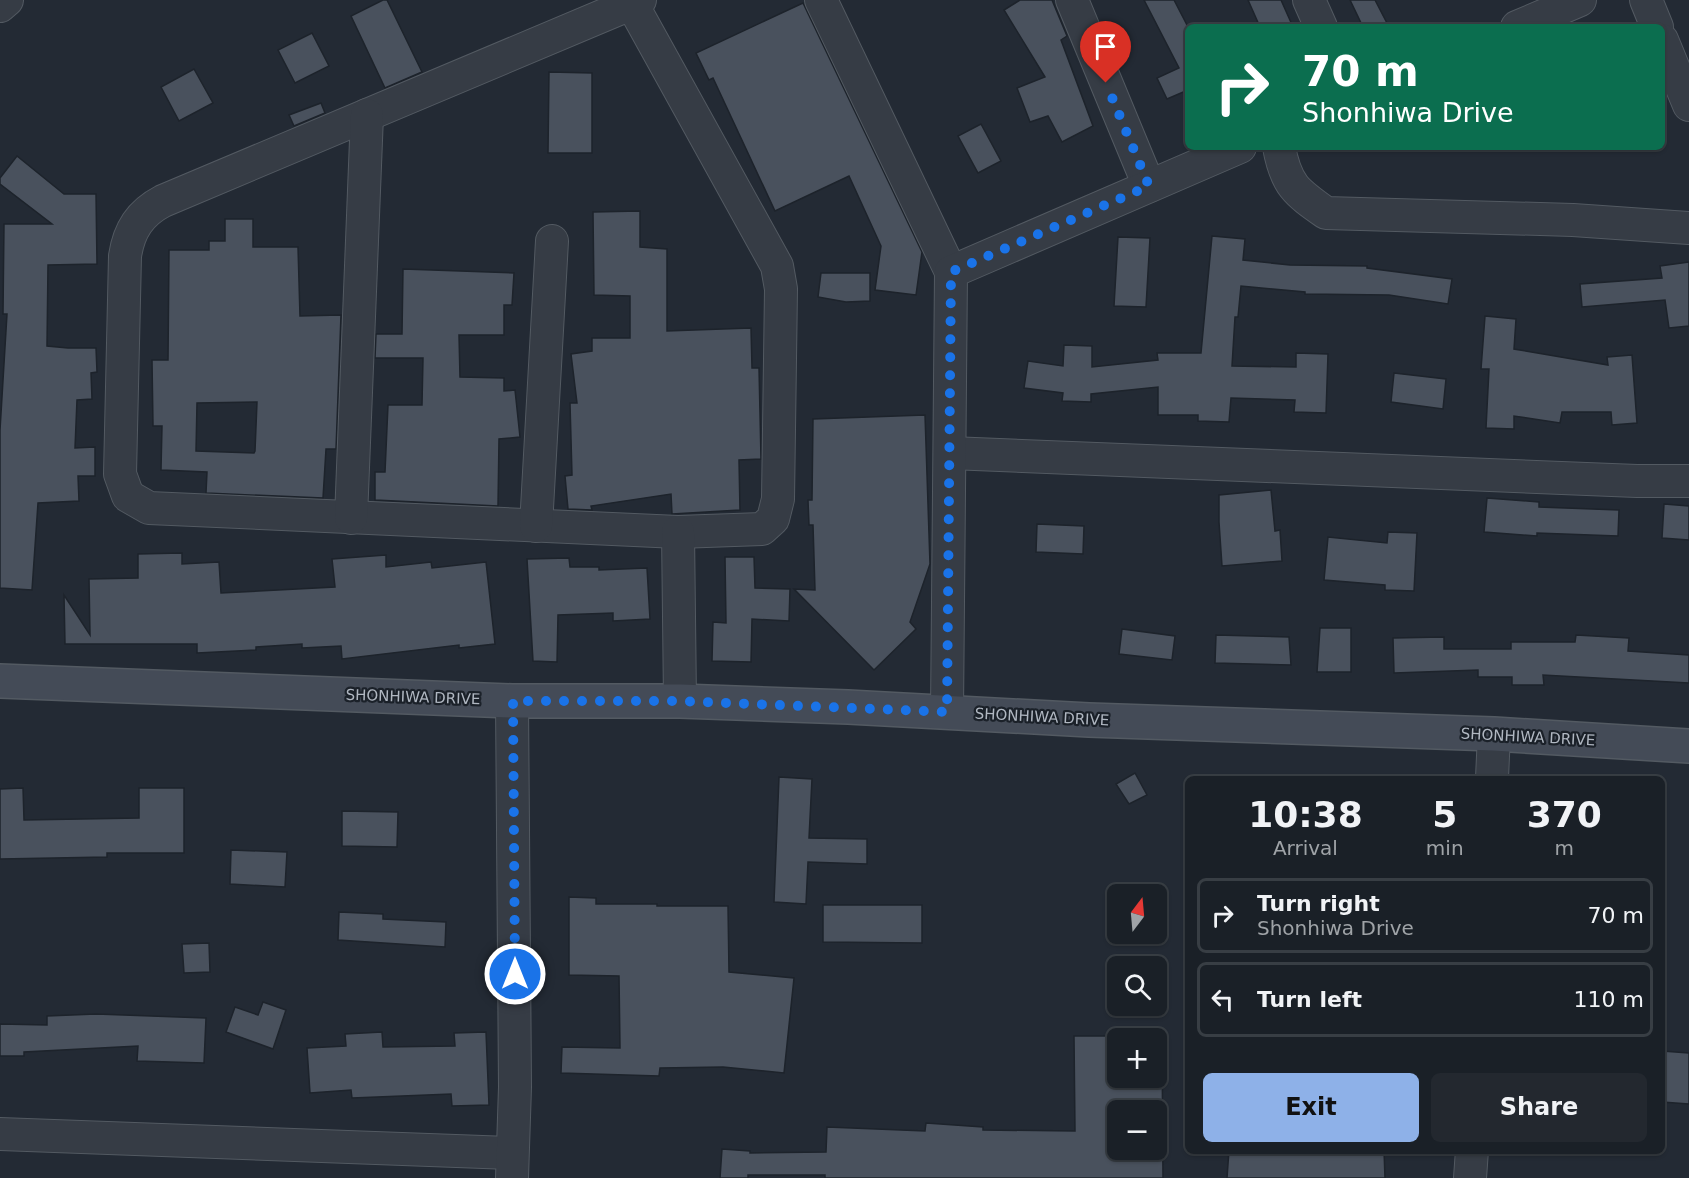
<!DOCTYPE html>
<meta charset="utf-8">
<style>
:root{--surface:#1a2027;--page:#23282f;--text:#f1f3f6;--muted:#9fa3a7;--line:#383e44;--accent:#8eb1e8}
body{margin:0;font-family:"DejaVu Sans",sans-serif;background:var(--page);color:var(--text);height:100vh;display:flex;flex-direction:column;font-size:22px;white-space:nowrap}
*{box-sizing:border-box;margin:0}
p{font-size:20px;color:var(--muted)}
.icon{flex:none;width:33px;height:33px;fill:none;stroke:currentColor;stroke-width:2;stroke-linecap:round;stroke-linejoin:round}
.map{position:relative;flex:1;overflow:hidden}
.sheet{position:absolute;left:1185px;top:776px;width:480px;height:378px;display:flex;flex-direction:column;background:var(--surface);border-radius:9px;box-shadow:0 2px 4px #0004,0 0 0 2px var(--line)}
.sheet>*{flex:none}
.guide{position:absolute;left:1185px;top:24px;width:480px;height:126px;border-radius:9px;box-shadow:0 2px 4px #0004,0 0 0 2px var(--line);background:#0b6e4f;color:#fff;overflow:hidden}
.needle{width:39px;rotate:16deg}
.fabs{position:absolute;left:1107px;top:884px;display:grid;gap:12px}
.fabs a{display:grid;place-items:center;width:60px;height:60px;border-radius:9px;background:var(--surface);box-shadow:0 2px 4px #0004,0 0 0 2px var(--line);font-size:30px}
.pin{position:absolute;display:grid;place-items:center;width:51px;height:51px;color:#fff;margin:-62px -26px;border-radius:50% 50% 50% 0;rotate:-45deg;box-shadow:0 0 6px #0007}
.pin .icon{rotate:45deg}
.me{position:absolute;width:66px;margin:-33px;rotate:0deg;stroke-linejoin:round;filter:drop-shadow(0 0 4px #0008)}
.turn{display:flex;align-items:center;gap:21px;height:126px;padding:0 18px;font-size:27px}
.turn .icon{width:78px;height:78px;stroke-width:2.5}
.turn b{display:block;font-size:42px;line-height:51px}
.eta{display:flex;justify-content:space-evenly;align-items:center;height:102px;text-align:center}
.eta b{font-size:36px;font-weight:600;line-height:42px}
.button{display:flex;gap:12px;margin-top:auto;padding:12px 18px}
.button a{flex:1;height:69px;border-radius:9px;background:var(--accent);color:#111;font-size:24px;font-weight:600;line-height:69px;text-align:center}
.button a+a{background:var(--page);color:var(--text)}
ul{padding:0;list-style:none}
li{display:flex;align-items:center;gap:18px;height:75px;margin:0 12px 9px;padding:0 6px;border:3px solid var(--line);border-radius:9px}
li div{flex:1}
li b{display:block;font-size:22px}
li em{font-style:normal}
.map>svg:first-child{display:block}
.building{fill:#49515d;stroke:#1d232b;stroke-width:1.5;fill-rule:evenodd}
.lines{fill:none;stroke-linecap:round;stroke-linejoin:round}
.street-casing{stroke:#535a62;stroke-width:34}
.secondary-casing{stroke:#535a62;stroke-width:36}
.street{stroke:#363c45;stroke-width:32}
.secondary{stroke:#444b57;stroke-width:33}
.route{stroke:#1a73e8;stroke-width:10;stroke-dasharray:0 18}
.labels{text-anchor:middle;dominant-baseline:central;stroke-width:4.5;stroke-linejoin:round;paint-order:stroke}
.street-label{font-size:15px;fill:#b0b7c1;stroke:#1b2129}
</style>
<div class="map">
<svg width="1689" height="1178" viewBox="0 0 1689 1178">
<rect width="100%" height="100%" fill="#232a34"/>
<g class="building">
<polygon points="383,0 387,0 422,72 385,88 351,16"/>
<polygon points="1020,0 1052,0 1067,36 1061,40 1093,126 1062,142 1048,116 1030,122 1017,88 1045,77 1004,10"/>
<polygon points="1144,0 1174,0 1188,27 1188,90 1167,99 1157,78 1179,68"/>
<polygon points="1248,0 1281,0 1293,27 1260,27"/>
<polygon points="1350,0 1375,0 1389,27 1363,27"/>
<polygon points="803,3 922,252 916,295 875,290 881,246 849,176 775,211 713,78 709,80 696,53"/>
<polygon points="312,33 329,66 295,83 278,50"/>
<polygon points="194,69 213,103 179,121 161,87"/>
<polygon points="549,72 592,73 592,153 548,153"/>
<polygon points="321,103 325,113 294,126 289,115"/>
<polygon points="981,124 1001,161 978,173 958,136"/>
<polygon points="17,156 64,194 96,194 97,264 48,265 47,346 68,348 96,348 97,372 91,373 92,399 77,400 75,448 95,447 95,476 78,476 79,501 38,503 32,590 0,588 0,430 7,314 3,314 4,224 52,224 0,184 0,178"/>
<polygon points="640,211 640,247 667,249 667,331 751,328 752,368 759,368 761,459 739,460 740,510 672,514 671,494 591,506 592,510 568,509 565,476 572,475 570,403 577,403 571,354 592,351 592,338 630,338 630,296 594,295 593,212"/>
<path d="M225,219h28v28h45l2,69 41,-1 -5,134h-10l-3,49 -117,-5 1,-21 -46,-2 1,-44h-9l-1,-66h16l1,-110h40v-9h16zM257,402l-2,49 -1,2 -58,-2 1,-48z"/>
<polygon points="1212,236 1245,239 1243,260 1290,265 1367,266 1367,268 1452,279 1448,304 1389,295 1305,294 1305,292 1241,286 1238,317 1235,317 1232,366 1296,367 1296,353 1328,354 1326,413 1294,412 1295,400 1231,398 1229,422 1198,421 1198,415 1158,415 1158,387 1091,394 1091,402 1062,401 1063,393 1024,388 1028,361 1063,366 1064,345 1092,346 1092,367 1158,360 1157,353 1201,353"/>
<polygon points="1118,237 1150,238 1146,307 1114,306"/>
<polygon points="1689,262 1689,326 1669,328 1665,300 1582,307 1580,284 1662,278 1660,266"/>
<polygon points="403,269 514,273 512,305 504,305 504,335 459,335 460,377 504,378 504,391 515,390 520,437 499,439 498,506 375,500 375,472 385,472 388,405 422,405 423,358 375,358 376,334 402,334"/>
<polygon points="821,273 870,273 870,301 846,302 818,297"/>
<polygon points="1485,316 1516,319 1514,349 1608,365 1607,357 1632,355 1637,423 1612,425 1611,412 1562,412 1560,423 1514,416 1514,429 1486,428 1489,369 1481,369"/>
<polygon points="1394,373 1446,379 1443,409 1391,402"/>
<polygon points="925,415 930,564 910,622 916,629 874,670 794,589 815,590 813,525 809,525 808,500 812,500 813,419"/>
<polygon points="1271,490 1275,531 1280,530 1282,561 1222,566 1219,522 1219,495"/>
<polygon points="1487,498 1539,502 1539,507 1619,510 1618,536 1537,533 1537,536 1484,532"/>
<polygon points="1664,504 1689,506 1689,540 1662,538"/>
<polygon points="1037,524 1084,526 1083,554 1036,552"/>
<polygon points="1388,532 1417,533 1414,591 1385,590 1385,585 1324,580 1328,537 1387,543"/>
<polygon points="182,553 182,564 219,562 221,593 335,587 332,559 386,555 386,567 431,562 432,568 486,562 495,644 459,648 459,645 342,659 341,646 302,648 302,644 256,647 256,650 197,653 197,644 65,644 64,595 90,635 89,579 138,578 138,554"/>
<polygon points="725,557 754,557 755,588 790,589 789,621 752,619 751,662 712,661 713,622 726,623"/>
<polygon points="569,558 570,567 599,567 599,570 647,568 650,619 613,621 613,613 558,615 557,662 533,661 527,559"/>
<polygon points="1320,628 1351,628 1351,672 1317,672"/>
<polygon points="1122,629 1175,636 1172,660 1119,654"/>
<polygon points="1216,635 1289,637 1291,665 1215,663"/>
<polygon points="1576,635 1629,638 1628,651 1689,655 1689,683 1543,675 1544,685 1512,685 1512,677 1478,677 1478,670 1394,673 1393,638 1444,637 1444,649 1511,649 1511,642 1575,642"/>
<polygon points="1135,773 1147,795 1129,804 1116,784"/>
<polygon points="779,777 812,779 809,838 867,839 867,864 808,862 806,904 774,902"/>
<polygon points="23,788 24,820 139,818 139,788 184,788 184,853 107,853 107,857 0,859 0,789"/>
<polygon points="342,811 398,812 397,847 342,846"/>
<polygon points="231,850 287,852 285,887 230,884"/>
<polygon points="569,897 596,898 596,904 657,904 657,906 728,906 729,972 794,978 784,1073 723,1067 660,1068 659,1076 561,1073 562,1047 620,1048 619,976 569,975"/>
<polygon points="823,905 922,905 922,943 823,942"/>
<polygon points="339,912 383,914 383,919 446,922 445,947 338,940"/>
<polygon points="209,943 210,972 184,973 182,944"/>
<polygon points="263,1002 286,1010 273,1049 226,1032 235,1007 258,1015"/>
<polygon points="96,1014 206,1018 204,1063 137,1061 138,1046 24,1052 24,1056 0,1056 0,1024 47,1025 47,1016"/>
<polygon points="382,1032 383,1047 455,1046 454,1033 486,1032 489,1105 452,1106 451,1094 352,1098 351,1090 310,1093 307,1048 346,1046 345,1034"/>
<path d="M1074,1036h88l1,142h-338v-3h-77v3h-28l2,-29 28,2v2l76,-1 1,-25 98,4 1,-8 57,4v3l92,1zM1118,1038h38v39h-38zM1118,1110h38v39h-38z"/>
<polygon points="1662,1051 1689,1053 1689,1104 1662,1102"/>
<polygon points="1229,1150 1384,1150 1385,1178 1227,1178"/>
</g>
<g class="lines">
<defs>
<g id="street">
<polyline points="821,0 951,272"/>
<polyline points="1072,0 1149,186"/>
<polyline points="1309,0 1321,27"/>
<polyline points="1646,0 1657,27"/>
<path d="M632,4l145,262 4,23 -3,210 -5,20 -11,10 -84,3 -529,-24 -21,-12 -8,-22 5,-218c4,-26 15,-43 38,-55l477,-201"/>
<polyline points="0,6 7,0"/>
<polyline points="1517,27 1580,0"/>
<polyline points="1662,40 1689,105"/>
<path d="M1279,147c7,38 17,45 47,66l247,7 116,8"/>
<polyline points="950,453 1637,481 1689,481"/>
<polyline points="351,518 367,115"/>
<polyline points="536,526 552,241"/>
<polyline points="678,532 680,701"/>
<polyline points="947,712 951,272 1240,147"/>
<polyline points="1492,778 1494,734"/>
<polyline points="0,1134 512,1153"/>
<polyline points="512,1178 515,1087 512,701"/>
<polyline points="1470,1178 1472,1150"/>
</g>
<polyline id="secondary" points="0,681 512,701 680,701 848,707 1089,720 1494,734 1689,746"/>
</defs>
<use href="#street" class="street-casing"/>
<use href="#secondary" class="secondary-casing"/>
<use href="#street" class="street"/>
<use href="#secondary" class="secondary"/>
</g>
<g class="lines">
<polyline class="route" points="515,974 513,701 680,701 947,712 951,272 1149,186 1106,83"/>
</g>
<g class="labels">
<g class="street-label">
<text transform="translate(413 697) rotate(2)">SHONHIWA DRIVE</text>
<text transform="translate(1042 717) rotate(3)">SHONHIWA DRIVE</text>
<text transform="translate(1528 737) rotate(3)">SHONHIWA DRIVE</text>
</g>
</g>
</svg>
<div class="fabs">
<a><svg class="needle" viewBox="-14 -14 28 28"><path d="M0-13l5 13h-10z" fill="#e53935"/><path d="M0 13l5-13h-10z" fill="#9fa3a7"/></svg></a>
<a><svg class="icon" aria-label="search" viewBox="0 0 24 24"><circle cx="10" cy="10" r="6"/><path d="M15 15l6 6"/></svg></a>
<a>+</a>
<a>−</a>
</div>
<div class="pin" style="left:1106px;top:83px;background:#d93025"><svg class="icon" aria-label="arrive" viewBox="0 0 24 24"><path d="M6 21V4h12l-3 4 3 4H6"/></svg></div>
<svg class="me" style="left:515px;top:974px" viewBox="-20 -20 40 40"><circle r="17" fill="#1a73e8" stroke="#fff" stroke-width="3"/><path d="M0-11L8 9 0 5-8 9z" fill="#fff"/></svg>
<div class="guide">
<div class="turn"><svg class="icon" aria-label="right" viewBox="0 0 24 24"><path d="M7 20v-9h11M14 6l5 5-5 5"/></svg><div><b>70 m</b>Shonhiwa Drive</div></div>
</div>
<section class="sheet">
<div class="eta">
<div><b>10:38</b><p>Arrival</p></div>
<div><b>5</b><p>min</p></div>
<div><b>370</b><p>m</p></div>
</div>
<ul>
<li><svg class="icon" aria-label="right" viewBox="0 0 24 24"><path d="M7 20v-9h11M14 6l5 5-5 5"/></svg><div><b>Turn right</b><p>Shonhiwa Drive</p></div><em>70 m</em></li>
<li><svg class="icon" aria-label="left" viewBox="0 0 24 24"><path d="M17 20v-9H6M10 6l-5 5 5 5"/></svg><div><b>Turn left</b></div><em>110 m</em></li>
</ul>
<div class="button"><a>Exit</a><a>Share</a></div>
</section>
</div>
